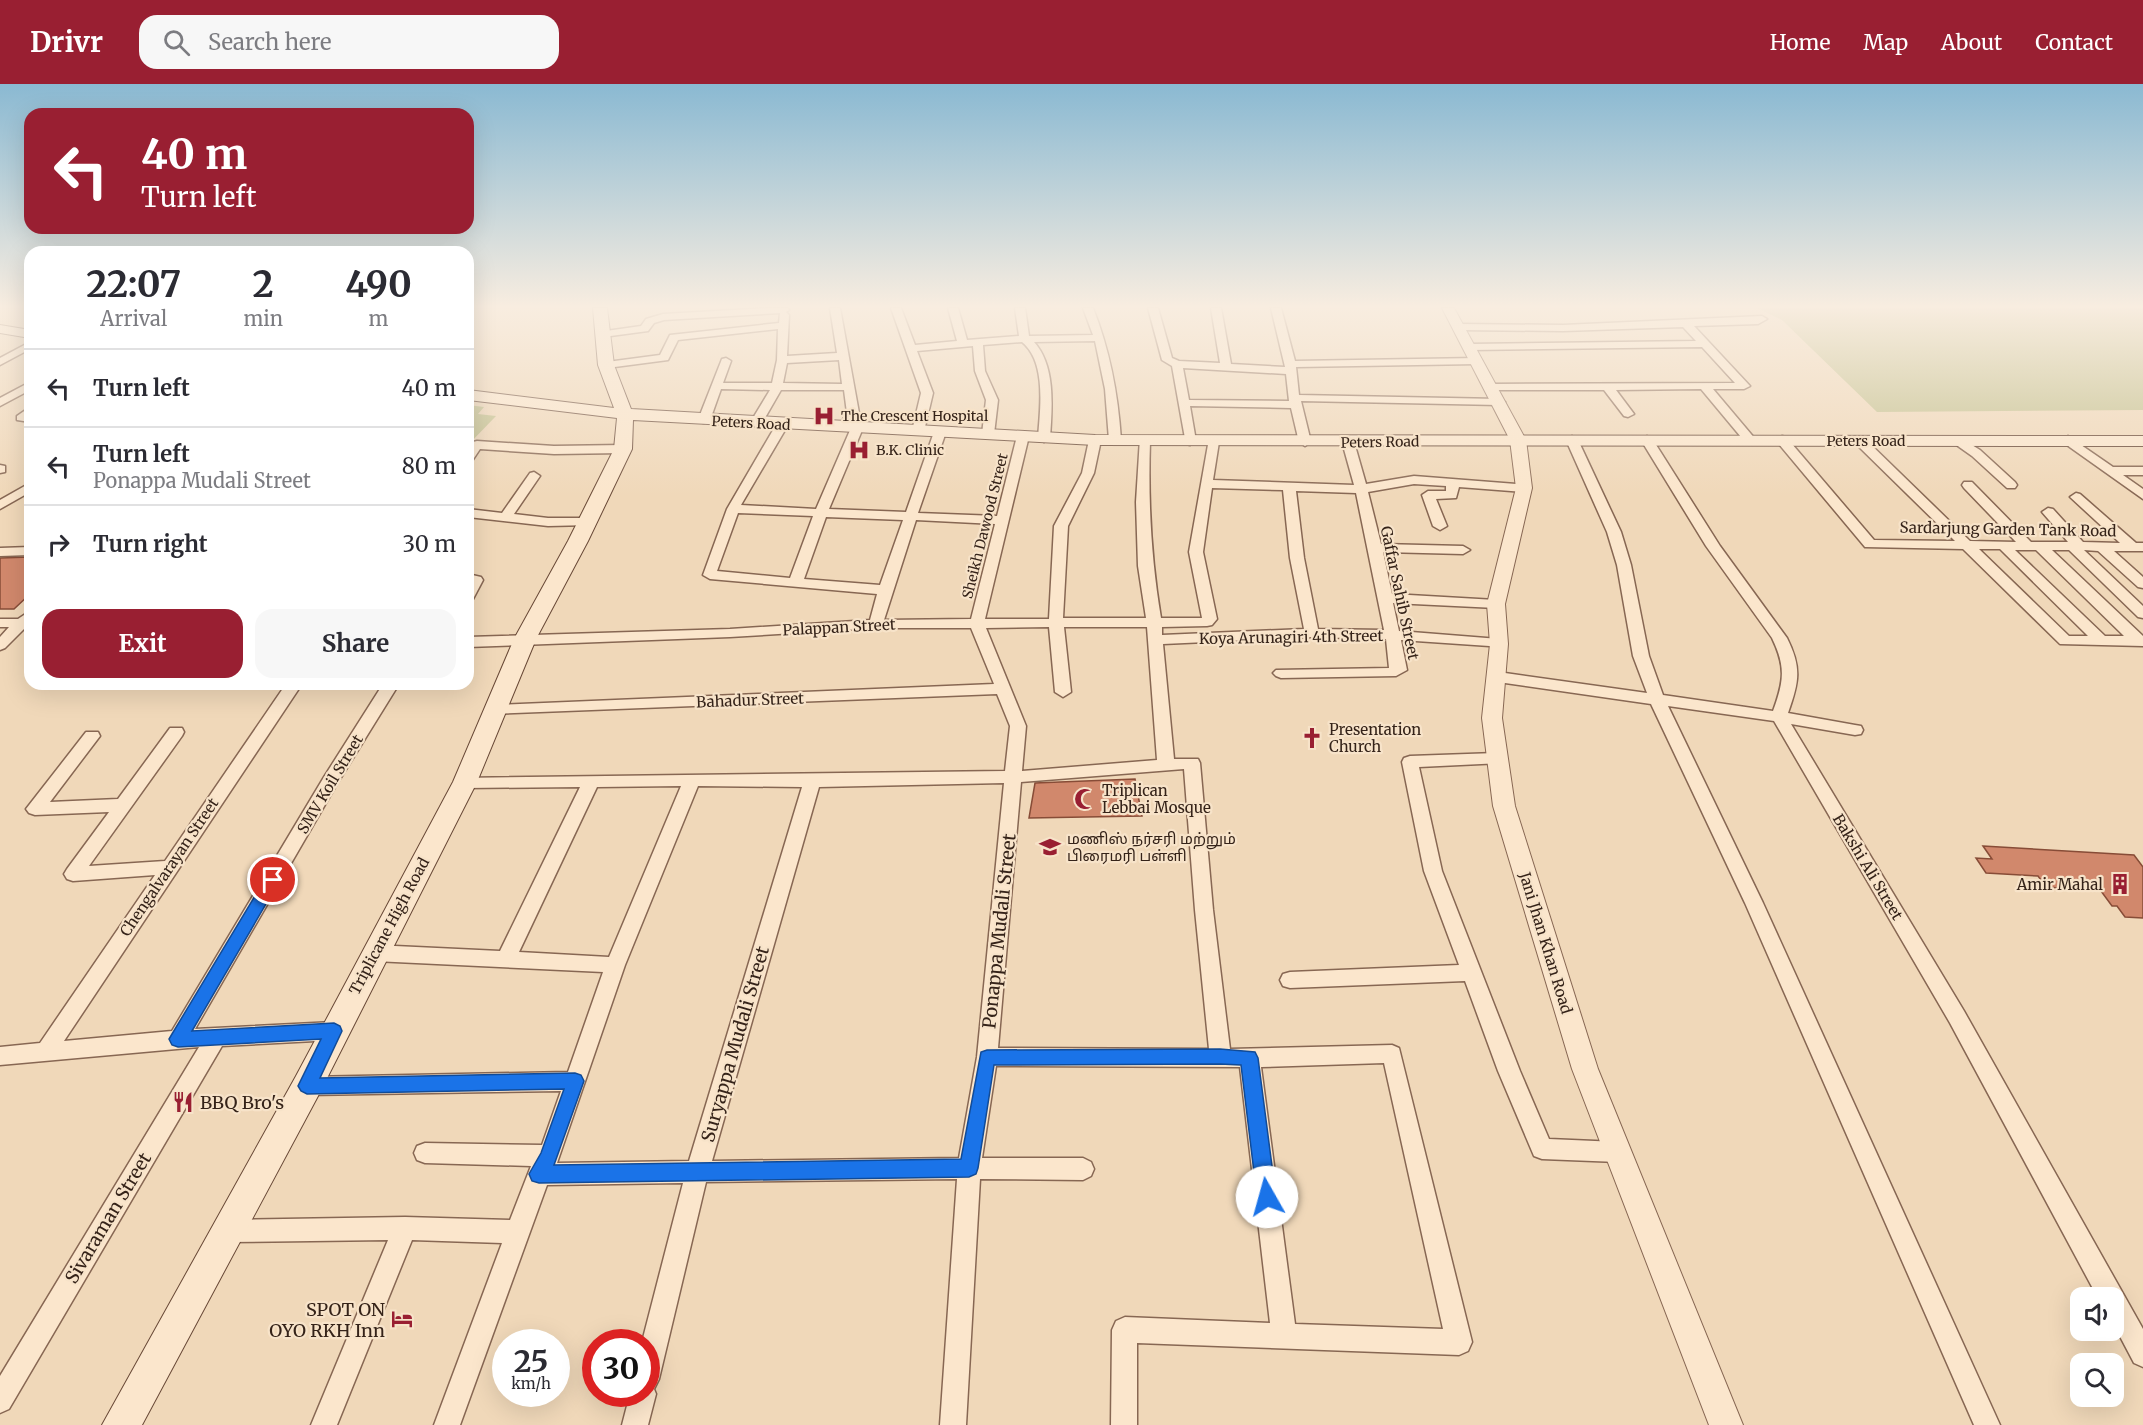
<!DOCTYPE html>
<meta charset="utf-8">
<style>
:root{--surface:#fff;--page:#f7f7f7;--text:#2b2b33;--muted:#7c7c81;--line:#e1e1e2;--accent:#991f32}
body{margin:0;font-family:Merriweather,"Noto Sans Tamil",serif;background:var(--page);color:var(--text);height:100vh;display:flex;flex-direction:column;font-size:22px;white-space:nowrap}
*{box-sizing:border-box;margin:0}
p{font-size:20px;color:var(--muted)}
.icon{flex:none;width:33px;height:33px;fill:none;stroke:currentColor;stroke-width:2;stroke-linecap:round;stroke-linejoin:round}
.map{position:relative;flex:1;overflow:hidden}
.side{position:absolute;left:24px;top:162px;width:450px;height:444px;display:flex;flex-direction:column;background:var(--surface);border-radius:18px;box-shadow:0 6px 24px #0002}
.side>*{flex:none}
.top-card{position:absolute;left:24px;top:24px;width:450px;height:126px;border-radius:18px;box-shadow:0 6px 24px #0002;background:#991f32;color:#fff;overflow:hidden}
.controls{position:absolute;left:2070px;top:1203px;display:grid;gap:12px}
.controls a{display:grid;place-items:center;width:54px;height:54px;border-radius:12px;background:var(--surface);box-shadow:0 6px 24px #0002;font-size:30px}
.speed{position:absolute;left:492px;top:1245px;display:flex;gap:12px;font-size:30px;font-weight:700;text-align:center}
.speed>*{display:grid;place-content:center;width:78px;height:78px;border-radius:50%;background:var(--surface);box-shadow:0 6px 24px #0002;line-height:1}
.speed small{font-size:15px;font-weight:400}
.speed .limit{border:9px solid #d22;background:#fff;color:#111}
.pin{position:absolute;display:grid;place-items:center;width:51px;height:51px;color:#fff;margin:-26px;border:3px solid #fff;border-radius:50%;box-shadow:0 2px 6px #0007}
.me{position:absolute;width:66px;margin:-33px;rotate:353deg;stroke-linejoin:round;filter:drop-shadow(0 0 4px #0008)}
.turn{display:flex;align-items:center;gap:21px;height:126px;padding:0 18px;font-size:27px}
.turn .icon{width:78px;height:78px;stroke-width:2.5}
.turn b{display:block;font-size:42px;line-height:51px}
.eta{display:flex;justify-content:space-evenly;align-items:center;height:102px;text-align:center}
.eta b{font-size:36px;font-weight:700;line-height:42px}
.button{display:flex;gap:12px;margin-top:auto;padding:12px 18px}
.button a{flex:1;height:69px;border-radius:18px;background:var(--accent);color:#fff;font-size:24px;font-weight:700;line-height:69px;text-align:center}
.button a+a{background:var(--page);color:var(--text)}
ul{padding:0;list-style:none}
li{display:flex;align-items:center;gap:18px;height:78px;padding:0 18px;border-top:2px solid var(--line)}
li div{flex:1}
li b{display:block;font-size:22px}
li em{font-style:normal}
header{display:flex;align-items:center;gap:36px;box-sizing:border-box;height:84px;padding:0 30px;background:var(--accent);color:#fff}
header strong{font-size:28px}
nav{display:flex;gap:33px;margin-inline-start:auto;font-size:21px}
.search{width:420px;height:54px;background:var(--page);display:flex;align-items:center;gap:15px;box-sizing:border-box;padding:0 21px;border-radius:18px;color:var(--muted);font-size:22px}
.map>svg:first-child{display:block}
.cemetery{fill:#c2c08d}
.building{fill:#d1886c;stroke:#874c37;stroke-width:1.5}
.lines{fill:none;stroke-linecap:round;stroke-linejoin:round}
.minor-casing{stroke:#876753;stroke-width:3}
.tertiary-casing{stroke:#876753;stroke-width:2}
.secondary-casing{stroke:#684836;stroke-width:2}
.minor{fill:#fbe6cc;fill-rule:evenodd}
.tertiary{fill:#fbe6cc;fill-rule:evenodd}
.secondary{fill:#fbe6cc;fill-rule:evenodd}
.route{fill:#1a73e8;stroke:#114b97;stroke-width:1.5}
.labels{text-anchor:middle;dominant-baseline:central;stroke-width:4.5;stroke-linejoin:round;paint-order:stroke}
.far-poi-label{font-size:14px;fill:#352319;stroke:#f7e3c9;text-anchor:start}
.far-street-label{font-size:14px;fill:#352319;stroke:#f7e3c9}
.street-label{font-size:15px;fill:#352319;stroke:#f7e3c9}
.poi-label{font-size:15px;fill:#352319;stroke:#f7e3c9;text-anchor:start}
.near-street-label{font-size:18px;fill:#352319;stroke:#f7e3c9}
.near-poi-label{font-size:18px;fill:#352319;stroke:#f7e3c9;text-anchor:start}
</style>
<header>
<strong>Drivr</strong>
<div class="search"><svg class="icon" aria-label="search" viewBox="0 0 24 24"><circle cx="10" cy="10" r="6"/><path d="M15 15l6 6"/></svg>Search here</div>
<nav><a>Home</a><a>Map</a><a>About</a><a>Contact</a></nav>
</header>
<div class="map">
<svg width="2143" height="1341" viewBox="0 0 2143 1341">
<rect width="100%" height="100%" fill="#f0d8b9"/>
<g class="cemetery">
<polygon points="1757,224 2143,224 2143,326 1877,328 1782,236"/>
<polygon points="468,321 484,323 478,330 496,332 468,361"/>
</g>
<g class="building">
<polygon points="30,473 30,510 14,525 0,525 0,474"/>
<polygon points="1135,695 1142,732 1029,734 1035,699"/>
<polygon points="1983,762 2134,771 2143,783 2143,834 2125,833 2117,822 2112,822 2101,807 2046,803 2038,792 1986,789 1976,774 1992,775"/>
</g>
<g class="lines">
<defs>
<g id="minor">
<path d="M768,224h20l1,2 -3,2 3,3 -2,41 50,-3 -7,-45h10l19,105 -11,16h-8l-2,-2 9,-14 -3,-23h-63l-19,33 -6,3 -6,-3 20,-33 -49,-1 -11,31 -6,3 -4,-1 -2,-2 24,-61 4,-1 5,3 -8,22h49l5,-23 1,-31 -100,11 -10,20 -61,8 -5,-3 5,-3 53,-7 10,-20 109,-12 1,-10 -116,7 -10,3 -6,8 -45,6 -4,-1v-4l42,-6 5,-7 17,-5zM839,276l3,24 -59,-1 4,-20z"/>
<path d="M891,224h10l14,37 42,-4 -9,-33h10l9,32 52,-4 -4,-28h10l4,28 64,-1 -10,-27h10c17,43 25,85 28,132l-6,4 -6,-4 -4,-51 -10,-48 -61,1c22,24 18,66 16,96l-6,4 -6,-4c2,-28 9,-76 -16,-96l-39,3 2,26 13,29 -4,34 -6,4 -6,-4 4,-34 -11,-29 -2,-25 -56,5 16,42 -9,38 -2,2h-8l-2,-2 9,-38z"/>
<path d="M1148,224h10l14,50 7,3 41,2 -9,-55h10l10,56 54,3 -14,-59h10l14,53 182,-3 5,3 -5,3 -181,3 3,28 200,4 6,3 -6,3 -198,-4 10,41 -6,4 -6,-4 -8,-34 -101,-2 6,35 -6,4 -4,-1 -14,-78 -10,-6zM1183,284l103,6 3,27 -100,-1z"/>
<polygon points="1762,232 1767,235 1758,240 1694,242 1750,302 1744,305 1713,305 1756,356 1750,360 1746,359 1701,305 1616,306 1634,330 1628,333 1624,332 1604,306 1491,306 1485,303 1491,300 1735,299 1702,263 1470,266 1465,263 1470,260 1696,257 1683,243 1563,247 1460,246 1455,243 1460,240 1563,241"/>
<polygon points="30,258 30,265 0,281 0,274"/>
<polygon points="30,298 30,306 0,322 0,314"/>
<polygon points="30,323 30,338 17,336 17,332"/>
<path d="M782,338l6,3 -47,80 75,4 35,-81 6,-3 6,3 -34,81 77,3 28,-80 6,-4 6,4 -28,81 79,3 20,-80 6,-4 4,2 2,2 -44,183h64l5,-93 28,-53 7,-33 6,-4 6,4 -7,33 -26,53 -5,92h83l-8,-52 -2,-64 4,-64 4,-1 6,4c-2,60 1,117 11,177h41l-13,-66 20,-113 4,-1 6,4 -6,38 141,5 -12,-43 6,-4 6,4 12,42 48,-8 114,9 2,3 -2,3 -4,1 -65,-5 -3,11 -20,1 11,27 -7,4 -7,-4 -11,-31 6,-4h18v-5l-32,-2 -46,8 13,52 82,2 7,4 -7,4 -80,-2 9,42 104,6 7,4 -7,4 -103,-5 6,28 100,8 5,2 2,3 -2,3 -103,-7 6,30 -11,6 -115,2 -5,-2 -3,-3 3,-3 113,-2 -3,-29 -74,-2 -149,7 11,115h24l2,4 13,147 17,139 162,-4 7,3 73,294 -4,9 -9,4 -322,-12v82h-26l1,-95 4,-9 9,-4 145,6 -30,-256 -244,-1 -14,92h101l8,4 3,7 -3,7 -8,4 -103,-1 -14,246h-26l17,-246 -251,3 -47,197 -5,10 2,5 -8,31h-26l8,-31h16v-52h-4l41,-159 -136,2 -87,240h-26l68,-182 -90,-3 -75,185h-26l77,-185 -160,2 -8,-3 -4,-8 4,-8 8,-3 177,-3 105,3 21,-54 -106,-3 -8,-3 -3,-7 3,-7 8,-3 117,2 19,-54 -254,4 -8,-2 -3,-7 3,-7 8,-2 261,-5 35,-100 -229,-11 -7,-2 -3,-6 3,-6 7,-2 126,6 80,-164 -115,1 -6,-2 -2,-4 2,-4 546,-7 5,-45 -13,-32 -506,20 -2,-4 2,-4 6,-1 497,-21 -23,-56h-95l-146,9 -262,10v-10l262,-8 140,-9 7,-26 -167,-15 -7,-4 24,-66 49,-84zM1212,404l71,2 7,68 14,71 -142,6v-8l45,-1 5,-1 5,-6 -14,-67zM1296,407l60,2 28,137 -66,-1 -14,-71zM738,429l75,3 -23,62 -73,-7zM826,433l77,3 -23,65 -76,-6zM916,436l79,4 -24,95 -87,1zM1049,543l6,65 8,5 8,-5 -7,-65h83l10,133 -135,11 4,-45 -40,-98zM1184,685l11,141 14,139 -211,-1 23,-266zM1004,699l-27,274 -18,101 -247,3 107,-374zM681,702l-72,171 -90,-5 78,-165zM698,702l104,1 -113,374 -132,2 68,-198zM1384,979l59,266 -148,-5 -34,-257z"/>
<path d="M1572,352l6,4 43,92 10,33 18,91 14,39 110,16c11,-30 13,-44 -1,-73l-66,-92 -65,-106 6,-4 6,4 67,106 67,92c15,30 12,44 1,75l67,12 6,1 2,4 -2,4 -6,1 -64,-11 173,287 179,318v38l-9,-4 -20,-38v-27h-16l-148,-275 -176,-302 -106,-15 95,197 237,522h-26l-229,-522 -94,-199 -153,-22 -8,-5 8,-5 149,21 -14,-37 -16,-91 -10,-33 -41,-92z"/>
<path d="M1782,352l4,1 88,103 81,1 -99,-97 -2,-3 6,-4 4,1 106,103 46,1 -52,-54 -2,-3 2,-3h8l59,60h37l-26,-30 6,-4 5,1 30,33 37,1 -50,-46 6,-4 4,1 56,49h7v8h-29l29,26v11l-5,-1 -40,-36 -14,-1 59,56v12l-5,-1 -69,-67h-17l91,86v10l-83,-2 -97,-95 -98,-2 -87,-104 -2,-3zM1979,465h21l88,87h-19zM2015,466h21l88,86h-19z"/>
<polygon points="2068,352 2113,383 2143,383 2143,391 2123,391 2143,405 2143,415 2064,359 2062,356"/>
<polygon points="1959,353 1980,366 2015,398 2017,401 2015,404 2007,404 1972,372 1955,360 1953,357"/>
<polygon points="477,357 554,362 623,361 629,365 623,369 554,370 480,365 472,377 468,378 468,365 473,358"/>
<polygon points="0,381 5,382 5,388 0,389"/>
<polygon points="534,388 540,392 514,430 548,434 586,434 591,435 593,438 591,441 548,442 468,433 468,425 502,429 530,389"/>
<polygon points="30,399 30,408 0,425 0,416"/>
<polygon points="30,463 30,471 0,472 0,464"/>
<polygon points="468,490 481,493 483,496 473,515 468,516"/>
<polygon points="30,527 30,539 5,564 0,566 0,553 9,543 0,543 0,535 18,535"/>
<polygon points="286,600 302,600 64,957 172,947 324,693 383,600 399,600 337,700 195,945 334,938 341,941 344,947 341,953 334,956 222,962 9,1325 0,1329 0,1292 199,963 0,981 0,963 40,959 155,791 73,797 67,795 64,790 67,785 109,728 35,731 29,729 26,725 86,648 98,648 100,652 50,718 118,715 170,644 182,644 184,648 182,652 89,782 165,777"/>
<polygon points="1496,669 1502,671 1504,675 1502,679 1419,683 1442,787 1520,987 1549,1055 1618,1058 1626,1061 1629,1068 1626,1075 1618,1078 1542,1075 1534,1072 1498,987 1465,897 1290,904 1283,902 1280,896 1283,890 1290,888 1459,881 1424,787 1402,678 1404,674 1410,672"/>
</g>
<polygon id="tertiary" points="1442,224 1454,224 1526,356 1532,404 1505,520 1508,560 1502,634 1515,722 1598,985 1743,1341 1709,1341 1572,985 1493,722 1482,634 1490,560 1487,520 1516,404 1510,356"/>
<g id="secondary">
<polygon points="593,224 607,224 614,281 631,325 1095,351 2143,352 2143,362 1095,361 633,336 632,365 588,457 536,555 477,698 318,1012 142,1341 102,1341 296,992 453,698 514,555 568,457 614,365 617,334 468,316 468,306 614,324 598,281"/>
<polygon points="0,241 30,246 30,254 0,249"/>
</g>
</defs>
<use href="#minor" class="minor-casing"/>
<use href="#tertiary" class="tertiary-casing"/>
<use href="#secondary" class="secondary-casing"/>
<use href="#minor" class="minor"/>
<use href="#tertiary" class="tertiary"/>
<use href="#secondary" class="secondary"/>
</g>
<linearGradient id="sky" x2="0" y2="1"><stop stop-color="#8ab9d2"/><stop offset="0.54" stop-color="#f8ede0"/><stop offset="1" stop-color="#f8ede0" stop-opacity="0"/></linearGradient>
<rect width="2143" height="412" fill="url(#sky)"/>
<polygon class="route" points="273,791 278,792 280,796 192,947 334,939 340,942 342,947 320,994 575,989 581,991 584,997 554,1081 961,1075 981,968 987,966 1220,965 1255,968 1258,974 1276,1113 1273,1119 1267,1122 1260,1119 1257,1113 1241,981 1220,980 994,981 978,1084 976,1090 969,1093 539,1099 532,1097 529,1090 541,1069 564,1005 307,1010 301,1007 298,1002 321,955 178,963 172,961 169,955 172,950 267,792"/>
<defs>
<symbol id="hospital-bare" viewBox="-9 -9 18 18"><path d="M-5-5h3v3.5h4V-5h3V5h-3V1.5h-4V5h-3Z" fill="#991f32" stroke="#f7e3c9" stroke-width="2.5" paint-order="stroke"/></symbol>
<symbol id="church-bare" viewBox="-9 -9 18 18"><path d="M-1.2-6h2.4v3.5h3.3v2.4h-3.3V6h-2.4V-.1h-3.3v-2.4h3.3Z" fill="#991f32" stroke="#f7e3c9" stroke-width="2.5" paint-order="stroke"/></symbol>
<symbol id="mosque-bare" viewBox="-9 -9 18 18"><path d="M3.5-4.9A6 6 0 1 0 3.5 4.9A5 5 0 1 1 3.5-4.9Z" fill="#991f32" stroke="#f7e3c9" stroke-width="2.5" paint-order="stroke"/></symbol>
<symbol id="school-bare" viewBox="-9 -9 18 18"><path d="M0-5L7-2L0 1L-7-2ZM-4 1L0 2.5L4 1V4Q0 6-4 4Z" fill="#991f32" stroke="#f7e3c9" stroke-width="2.5" paint-order="stroke"/></symbol>
<symbol id="building-bare" viewBox="-9 -9 18 18"><path d="M-4-6H4V6H1V3H-1V6H-4ZM-2.5-4.3h1.7v1.8h-1.7ZM.8-4.3h1.7v1.8H.8ZM-2.5-1h1.7V.8h-1.7ZM.8-1h1.7V.8H.8Z" fill="#991f32" stroke="#f7e3c9" stroke-width="2.5" paint-order="stroke"/></symbol>
<symbol id="restaurant-bare" viewBox="-9 -9 18 18"><path d="M-5-6h1v4h1v-4h1v4h1v-4h1v5L-1.5 .5V6h-2V.5L-5-1ZM5-6V6H3V1.5H1.5Q1.5-4 5-6Z" fill="#991f32" stroke="#f7e3c9" stroke-width="2.5" paint-order="stroke"/></symbol>
<symbol id="hotel-bare" viewBox="-9 -9 18 18"><path d="M-6-4.5h1.5V1H6V5H4.5V3h-9V5H-6ZM-4 0a1.8 1.8 0 1 1 3.6 0ZM.5 0V-2.5h3Q6-2.5 6 0Z" fill="#991f32" stroke="#f7e3c9" stroke-width="2.5" paint-order="stroke"/></symbol>
</defs>
<g fill-rule="evenodd">
<use href="#hospital-bare" x="809" y="317" width="30" height="30"/>
<use href="#hospital-bare" x="844" y="351" width="30" height="30"/>
<use href="#church-bare" x="1297" y="639" width="30" height="30"/>
<use href="#mosque-bare" x="1070" y="700" width="30" height="30"/>
<use href="#school-bare" x="1035" y="748" width="30" height="30"/>
<use href="#building-bare" x="2105" y="785" width="30" height="30"/>
<use href="#restaurant-bare" x="168" y="1003" width="30" height="30"/>
<use href="#hotel-bare" x="387" y="1220" width="30" height="30"/>
</g>
<g class="labels">
<g class="far-poi-label">
<text x="841" y="332">The Crescent Hospital</text>
<text x="876" y="366">B.K. Clinic</text>
</g>
<g class="far-street-label">
<text transform="translate(751 339) rotate(3)">Peters Road</text>
<text x="1866" y="357">Peters Road</text>
<text transform="translate(1380 358) rotate(-1)">Peters Road</text>
<text transform="translate(985 442) rotate(-76)">Sheikh Dawood Street</text>
</g>
<g class="street-label">
<text transform="translate(2008 445) rotate(1)">Sardarjung Garden Tank Road</text>
<text transform="translate(1400 509) rotate(78)">Gaffar Sahib Street</text>
<text transform="translate(839 543) rotate(-3)">Palappan Street</text>
<text transform="translate(1291 553) rotate(-1)">Koya Arunagiri 4th Street</text>
<text transform="translate(750 616) rotate(-2)">Bahadur Street</text>
<text transform="translate(330 700) rotate(-59)">SMV Koil Street</text>
<text transform="translate(169 783) rotate(-56)">Chengalvarayan Street</text>
<text transform="translate(1868 783) rotate(59)">Bakshi Ali Street</text>
<text transform="translate(389 842) rotate(-62)">Triplicane High Road</text>
<text transform="translate(1546 859) rotate(73)">Jani Jhan Khan Road</text>
</g>
<g class="poi-label">
<text x="1329" y="645">Presentation<tspan x="1329" dy="17">Church</tspan></text>
<text x="1102" y="706">Triplican<tspan x="1102" dy="17">Lebbai Mosque</tspan></text>
<text x="1067" y="754">மணிஸ் நர்சரி மற்றும்<tspan x="1067" dy="17">பிரைமரி பள்ளி</tspan></text>
<text x="2103" y="800" text-anchor="end">Amir Mahal</text>
</g>
<g class="near-street-label">
<text transform="translate(999 847) rotate(-84)">Ponappa Mudali Street</text>
<text transform="translate(735 960) rotate(-74)">Suryappa Mudali Street</text>
<text transform="translate(108 1134) rotate(-59)">Sivaraman Street</text>
</g>
<g class="near-poi-label">
<text x="200" y="1018">BBQ Bro's</text>
<text x="385" y="1225" text-anchor="end">SPOT ON<tspan x="385" dy="21">OYO RKH Inn</tspan></text>
</g>
</g>
</svg>
<div class="controls">
<a><svg class="icon" aria-label="sound" viewBox="0 0 24 24"><path d="M4 9h4l5-4v14l-5-4H4zM17 9q2 3 0 6"/></svg></a>
<a><svg class="icon" aria-label="search" viewBox="0 0 24 24"><circle cx="10" cy="10" r="6"/><path d="M15 15l6 6"/></svg></a>
</div>
<div class="speed"><div>25<small>km/h</small></div><div class="limit">30</div></div>
<div class="pin" style="left:273px;top:796px;background:#d93025"><svg class="icon" aria-label="arrive" viewBox="0 0 24 24"><path d="M6 21V4h12l-3 4 3 4H6"/></svg></div>
<svg class="me" style="left:1267px;top:1113px" viewBox="-20 -20 40 40"><circle r="19" fill="#fff"/><path d="M0-13L10 11 0 6-10 11z" fill="#1a73e8"/></svg>
<div class="top-card">
<div class="turn"><svg class="icon" aria-label="left" viewBox="0 0 24 24"><path d="M17 20v-9H6M10 6l-5 5 5 5"/></svg><div><b>40 m</b>Turn left</div></div>
</div>
<section class="side">
<div class="eta">
<div><b>22:07</b><p>Arrival</p></div>
<div><b>2</b><p>min</p></div>
<div><b>490</b><p>m</p></div>
</div>
<ul>
<li><svg class="icon" aria-label="left" viewBox="0 0 24 24"><path d="M17 20v-9H6M10 6l-5 5 5 5"/></svg><div><b>Turn left</b></div><em>40 m</em></li>
<li><svg class="icon" aria-label="left" viewBox="0 0 24 24"><path d="M17 20v-9H6M10 6l-5 5 5 5"/></svg><div><b>Turn left</b><p>Ponappa Mudali Street</p></div><em>80 m</em></li>
<li><svg class="icon" aria-label="right" viewBox="0 0 24 24"><path d="M7 20v-9h11M14 6l5 5-5 5"/></svg><div><b>Turn right</b></div><em>30 m</em></li>
</ul>
<div class="button"><a>Exit</a><a>Share</a></div>
</section>
</div>
